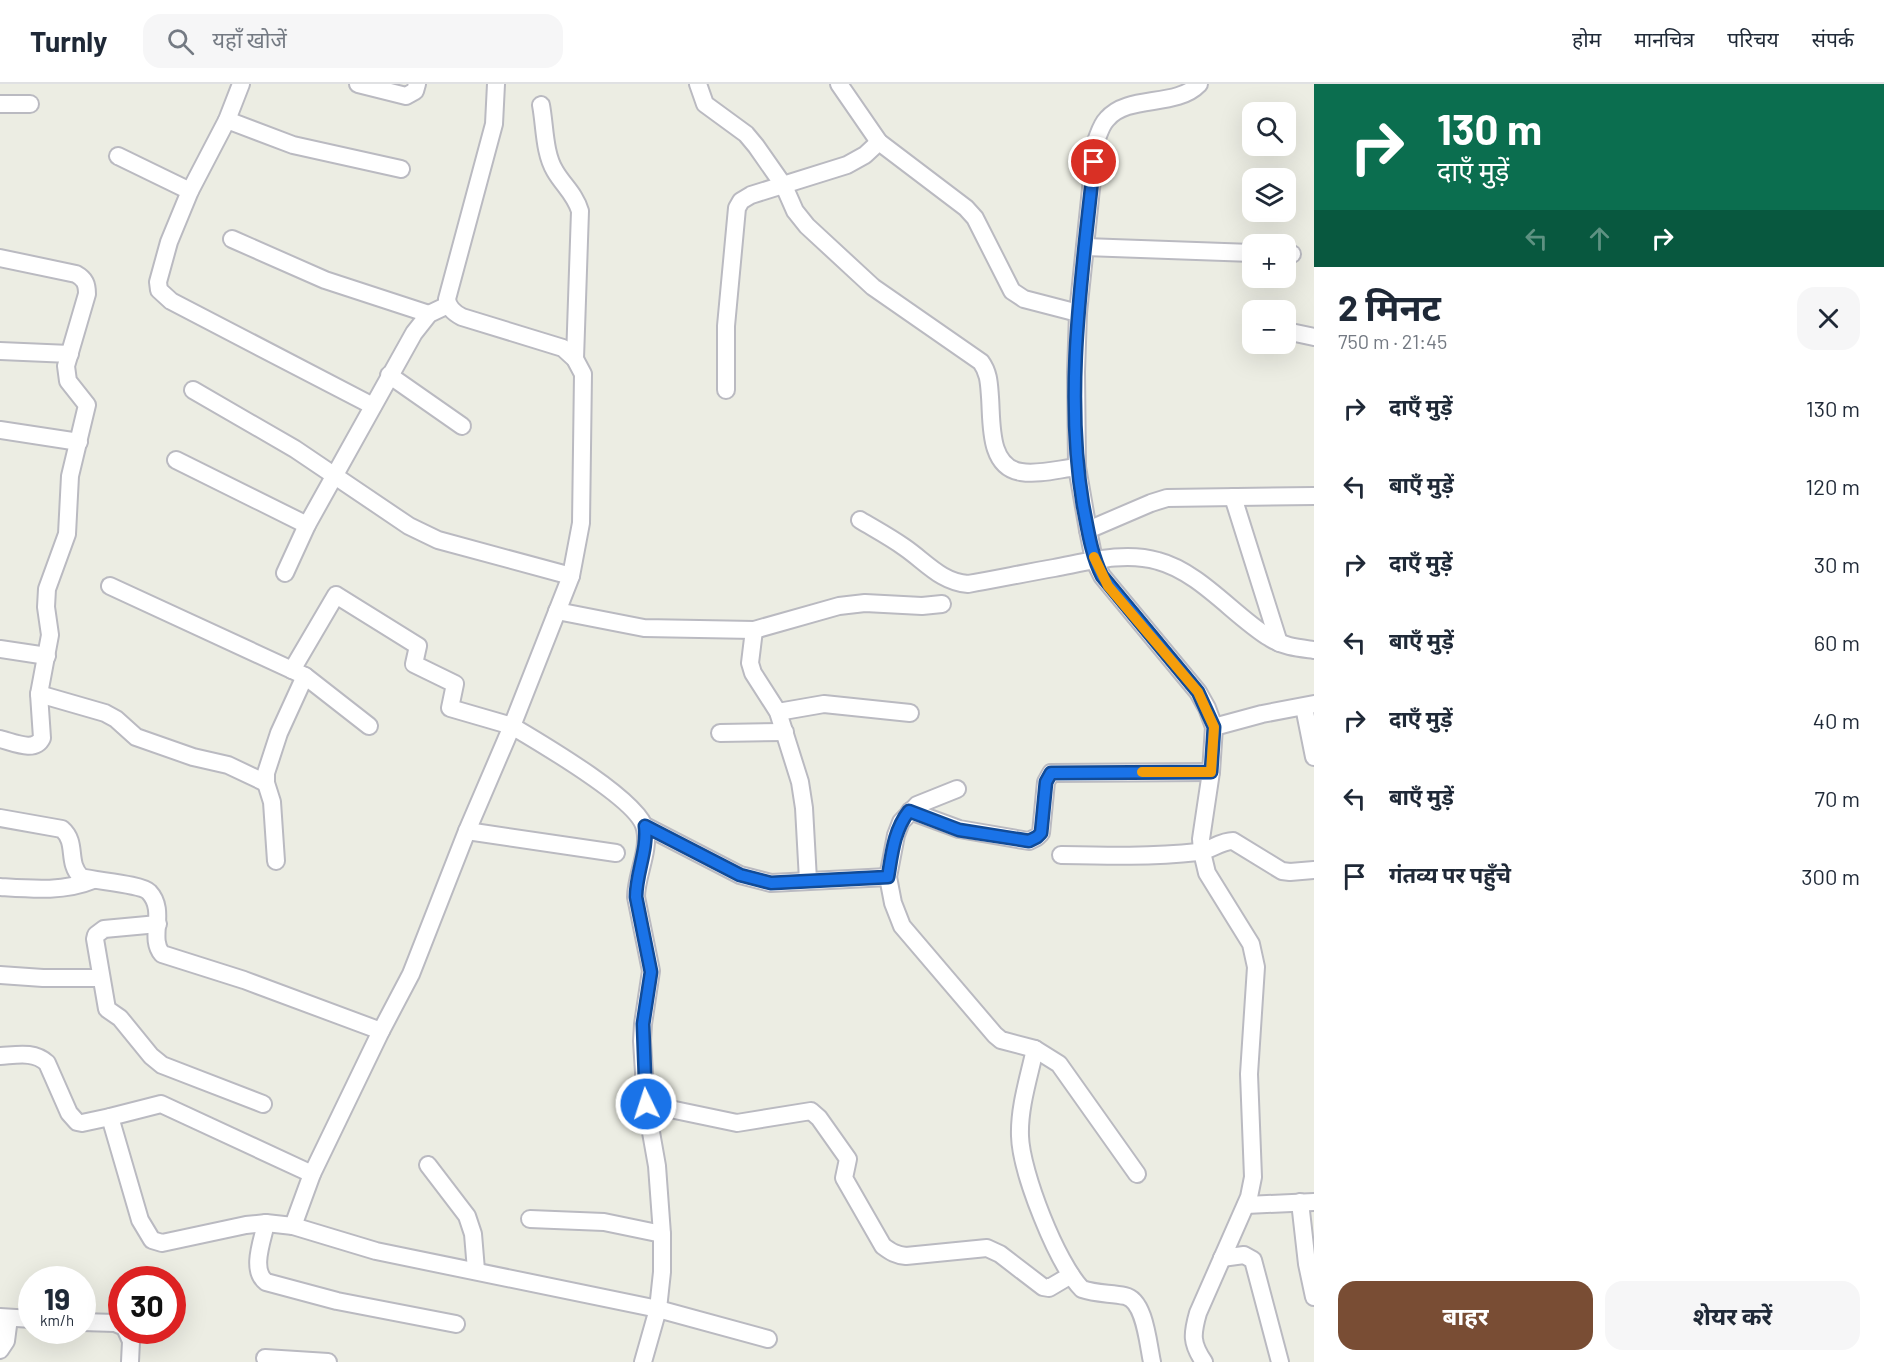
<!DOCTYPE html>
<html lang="hi">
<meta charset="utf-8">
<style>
:root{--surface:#fff;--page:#f6f6f7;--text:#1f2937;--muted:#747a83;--line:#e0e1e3;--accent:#794d34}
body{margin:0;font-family:Barlow,"Noto Sans Devanagari",sans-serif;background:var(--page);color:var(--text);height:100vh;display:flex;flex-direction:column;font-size:22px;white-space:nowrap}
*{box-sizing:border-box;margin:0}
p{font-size:20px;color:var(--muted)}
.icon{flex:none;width:33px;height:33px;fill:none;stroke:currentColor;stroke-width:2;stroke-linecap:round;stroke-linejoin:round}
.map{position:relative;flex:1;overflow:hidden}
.drawer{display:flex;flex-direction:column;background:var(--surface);width:570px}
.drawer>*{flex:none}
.hud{background:#0b6e4f;color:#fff;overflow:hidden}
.fabs{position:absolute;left:1242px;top:18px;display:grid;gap:12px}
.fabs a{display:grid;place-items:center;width:54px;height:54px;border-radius:12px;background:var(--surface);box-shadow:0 6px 24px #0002;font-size:30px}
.speed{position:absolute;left:18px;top:1182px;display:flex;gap:12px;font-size:30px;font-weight:700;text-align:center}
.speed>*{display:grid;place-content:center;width:78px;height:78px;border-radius:50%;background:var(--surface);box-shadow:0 6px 24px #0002;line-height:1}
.speed small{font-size:15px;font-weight:400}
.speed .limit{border:9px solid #d22;background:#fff;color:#111}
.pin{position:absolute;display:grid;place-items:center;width:51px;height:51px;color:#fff;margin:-26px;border:3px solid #fff;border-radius:50%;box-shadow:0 2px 6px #0007}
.me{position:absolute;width:66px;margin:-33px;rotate:356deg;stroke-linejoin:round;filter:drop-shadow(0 0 4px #0008)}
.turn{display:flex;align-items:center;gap:21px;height:126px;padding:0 24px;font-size:27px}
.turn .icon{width:78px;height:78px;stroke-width:2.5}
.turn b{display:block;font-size:42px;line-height:51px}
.lanes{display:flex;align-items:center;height:57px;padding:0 24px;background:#0003;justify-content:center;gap:30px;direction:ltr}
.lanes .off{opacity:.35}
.round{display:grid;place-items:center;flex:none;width:63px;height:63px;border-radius:18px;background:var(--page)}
.summary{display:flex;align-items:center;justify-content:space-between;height:102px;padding:0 24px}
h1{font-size:36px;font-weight:700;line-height:45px}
.primary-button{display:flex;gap:12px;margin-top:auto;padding:12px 24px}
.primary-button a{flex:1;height:69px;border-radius:18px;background:var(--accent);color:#fff;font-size:24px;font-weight:700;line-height:69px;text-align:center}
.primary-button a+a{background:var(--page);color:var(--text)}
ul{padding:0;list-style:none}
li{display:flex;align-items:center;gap:18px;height:78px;padding:0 24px}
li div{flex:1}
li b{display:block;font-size:22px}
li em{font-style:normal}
header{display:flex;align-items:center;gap:36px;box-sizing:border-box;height:84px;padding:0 30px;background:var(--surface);border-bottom:2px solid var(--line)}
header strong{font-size:28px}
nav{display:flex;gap:33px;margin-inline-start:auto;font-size:21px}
.search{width:420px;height:54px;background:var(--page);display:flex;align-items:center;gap:15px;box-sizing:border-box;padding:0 21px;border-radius:18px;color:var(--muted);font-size:22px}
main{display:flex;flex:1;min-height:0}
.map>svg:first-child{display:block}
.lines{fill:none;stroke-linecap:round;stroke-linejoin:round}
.street-casing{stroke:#babac1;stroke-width:20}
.street{stroke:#fff;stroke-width:16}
.route-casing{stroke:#114b97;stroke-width:15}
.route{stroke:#1a73e8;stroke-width:10}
.slow{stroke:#f59e0b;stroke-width:10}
</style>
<header>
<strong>Turnly</strong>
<div class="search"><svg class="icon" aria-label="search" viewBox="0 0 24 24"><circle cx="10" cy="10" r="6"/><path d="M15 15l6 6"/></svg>यहाँ खोजें</div>
<nav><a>होम</a><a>मानचित्र</a><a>परिचय</a><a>संपर्क</a></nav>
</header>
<main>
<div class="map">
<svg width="1314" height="1278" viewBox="0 0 1314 1278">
<rect width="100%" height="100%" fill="#ecede3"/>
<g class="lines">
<defs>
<g id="street">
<polyline points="241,0 227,36 190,107 169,158 158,198 159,206 171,217 373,322"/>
<polyline points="358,0 406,12 415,7 417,0"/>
<path d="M496,0l-2,40 -47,175c1,9 7,14 15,18l101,31 12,11 8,15 -2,149 -10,53 -59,150c27,16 128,75 133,103 5,21 -9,47 -9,68l15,74 -8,53 -1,17 4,63 11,62 5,68v38l-4,37 -15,53"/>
<path d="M698,0l7,20 41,30 10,12 28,40 11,25 12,15 66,61 108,75c8,11 8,22 9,35 2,25 -2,70 31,75 18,3 38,-3 56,-5"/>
<polyline points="839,0 879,58 966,124 975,134 1012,207 1024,215 1078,229"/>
<path d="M1199,0c-23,24 -71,10 -92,35 -6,6 -8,15 -11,22l-18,172 -2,59 1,95 11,63 6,30 8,16 96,116 9,16 7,19 -3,45 -10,67 1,13 5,21 44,71 5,23 -7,107 4,103 -4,20 -51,116c-6,21 -7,30 6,49"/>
<polyline points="0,20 30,20"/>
<path d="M541,21c4,21 3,48 14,66 8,14 20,23 25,40l-5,148"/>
<polyline points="227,36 293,61 401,85"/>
<polyline points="118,72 190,107"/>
<polyline points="232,155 325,196 429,230"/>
<polyline points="1085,163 1252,169"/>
<polyline points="1286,170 1292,170"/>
<path d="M0,174l76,16c9,5 11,10 11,20l-21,72 2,15 19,24 -17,71 -3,58 -20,55 -1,18 4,28 -11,59 3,44c-7,15 -29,4 -42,1"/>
<polyline points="1286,247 1314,253"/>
<polyline points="0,267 70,270"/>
<polyline points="389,291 462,342"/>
<polyline points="193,306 295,365 409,442 438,456 571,492"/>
<polyline points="726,306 726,242 737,124 741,117 751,111 847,81 865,71 879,58"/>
<polyline points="0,346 79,358"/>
<polyline points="176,376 307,441"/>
<polyline points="1233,413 1279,559"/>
<path d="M860,436c15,9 30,17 44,27 22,15 37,35 64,37 29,-5 57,-11 86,-16 33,-6 70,-17 104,-7 42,11 77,56 112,77 14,9 29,10 44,12"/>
<polyline points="1088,446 1151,419 1167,414 1314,412"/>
<polyline points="285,489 307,441 414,249 429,230 448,221"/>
<polyline points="110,502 305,592 369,642"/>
<polyline points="557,527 644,544 754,546 839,522 865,519 922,522 942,520"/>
<polyline points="754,546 750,579 753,589 778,628 800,698 804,724 808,796"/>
<polyline points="0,565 47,572"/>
<polyline points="292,586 336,511 418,562 414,580 455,600 450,624 512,642 467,747 411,890 381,947 312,1090 293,1142"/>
<polyline points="39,610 105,629 116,635 136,653 193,673 228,681 266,699"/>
<polyline points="1304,623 1314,673"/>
<polyline points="778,628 824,620 910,629"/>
<polyline points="1214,643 1262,630 1314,620"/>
<polyline points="720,649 785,648"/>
<polyline points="957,705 917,721 901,738 896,751 888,793 893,819 902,842 995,951 1001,956 1035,965 1059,980 1137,1090"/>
<polyline points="910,727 959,745 1029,757 1037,753 1041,749 1046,698 1051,689 1211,688"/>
<path d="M0,734l62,11c16,14 4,33 19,48 14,4 60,7 68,15 18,19 -1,46 13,62l82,26 137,51"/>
<polyline points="645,742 740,791 771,799 888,793"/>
<polyline points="467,747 616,769"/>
<path d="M1061,771c46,1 91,2 137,-3 12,-1 22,-11 35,-11l49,30 8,1 24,-2"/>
<polyline points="276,777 272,718 266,699 266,689 279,649 305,592"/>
<path d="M0,803c31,2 64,5 93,-7"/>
<polyline points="158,840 104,845 96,851 95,855 107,925 120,934 151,972 162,981 263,1020"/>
<polyline points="0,891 43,894 101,894"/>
<path d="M1035,965c-6,28 -16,58 -15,87 1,36 37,128 62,153 14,5 29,4 43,7 20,4 23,48 27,66"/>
<path d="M0,972c17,-1 34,-5 47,7l22,50 8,9 5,1 28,-6 51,-13 151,70"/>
<path d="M646,1020l91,19 74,-12 8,7 29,41 -4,19 39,68c8,6 13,9 23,10l81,-8 13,6 43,33 6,1 22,-13"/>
<polyline points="110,1033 140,1136 152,1156 162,1159 246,1141 266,1139 293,1142 376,1167 658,1225 768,1255"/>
<polyline points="428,1081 467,1132 473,1150 476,1186"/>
<polyline points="1300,1118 1307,1180 1314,1213"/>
<polyline points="1246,1121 1314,1118"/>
<polyline points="530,1135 604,1138 662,1150"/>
<path d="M266,1139c-3,16 -16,47 0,59l71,19 119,23"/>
<polyline points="1222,1174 1244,1171 1253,1176 1280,1278"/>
<polyline points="0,1233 32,1235"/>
<polyline points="82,1238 115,1239 122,1242"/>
<polyline points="126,1246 131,1257 130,1278"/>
<polyline points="0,1266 6,1257 9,1234"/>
<polyline points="265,1274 328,1278"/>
</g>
</defs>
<use href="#street" class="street-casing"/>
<use href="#street" class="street"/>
</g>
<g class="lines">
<defs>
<path id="route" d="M646,1020l-3,-80 8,-52 -15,-75c0,-24 12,-47 9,-71l95,49 31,8 117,-6c4,-24 6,-47 21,-66l50,19 70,11 8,-4 4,-4 5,-51 5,-9 160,-1 3,-45 -16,-35 -96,-116c-11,-22 -14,-46 -19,-71 -19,-113 -1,-230 11,-343"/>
</defs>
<use href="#route" class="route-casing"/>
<use href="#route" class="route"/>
<polyline class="slow" points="1094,473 1108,502 1198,608 1214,643 1211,688 1142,688"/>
</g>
</svg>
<div class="fabs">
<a><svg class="icon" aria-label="search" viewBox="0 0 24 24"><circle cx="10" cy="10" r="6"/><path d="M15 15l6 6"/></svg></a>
<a><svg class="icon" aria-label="layers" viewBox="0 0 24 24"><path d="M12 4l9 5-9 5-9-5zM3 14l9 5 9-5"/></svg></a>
<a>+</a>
<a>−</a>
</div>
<div class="speed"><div>19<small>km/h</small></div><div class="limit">30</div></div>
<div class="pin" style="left:1094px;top:78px;background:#d93025"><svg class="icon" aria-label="arrive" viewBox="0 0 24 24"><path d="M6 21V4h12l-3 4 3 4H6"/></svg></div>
<svg class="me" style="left:646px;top:1020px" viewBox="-20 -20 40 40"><circle r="17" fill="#1a73e8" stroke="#fff" stroke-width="3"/><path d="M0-11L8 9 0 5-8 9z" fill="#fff"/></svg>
</div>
<section class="drawer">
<div class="hud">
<div class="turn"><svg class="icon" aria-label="right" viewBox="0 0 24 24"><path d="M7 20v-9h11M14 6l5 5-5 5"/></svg><div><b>130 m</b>दाएँ मुड़ें</div></div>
<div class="lanes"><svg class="icon off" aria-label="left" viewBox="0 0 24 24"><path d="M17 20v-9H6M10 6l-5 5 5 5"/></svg><svg class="icon off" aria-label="ahead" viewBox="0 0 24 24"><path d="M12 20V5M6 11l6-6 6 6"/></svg><svg class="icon" aria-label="right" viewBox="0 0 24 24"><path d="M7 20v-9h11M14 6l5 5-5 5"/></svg></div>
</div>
<div class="summary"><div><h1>2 मिनट</h1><p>750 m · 21:45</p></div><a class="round"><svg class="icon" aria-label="close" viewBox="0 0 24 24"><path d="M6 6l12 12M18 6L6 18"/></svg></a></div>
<ul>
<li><svg class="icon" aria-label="right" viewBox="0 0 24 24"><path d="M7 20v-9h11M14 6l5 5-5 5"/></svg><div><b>दाएँ मुड़ें</b></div><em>130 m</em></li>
<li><svg class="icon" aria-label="left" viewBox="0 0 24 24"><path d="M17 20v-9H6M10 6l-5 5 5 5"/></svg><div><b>बाएँ मुड़ें</b></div><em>120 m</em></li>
<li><svg class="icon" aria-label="right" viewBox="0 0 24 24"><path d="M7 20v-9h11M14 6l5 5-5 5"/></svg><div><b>दाएँ मुड़ें</b></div><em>30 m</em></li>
<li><svg class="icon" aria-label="left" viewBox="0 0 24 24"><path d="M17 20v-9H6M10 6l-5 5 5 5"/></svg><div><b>बाएँ मुड़ें</b></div><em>60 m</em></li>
<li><svg class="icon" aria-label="right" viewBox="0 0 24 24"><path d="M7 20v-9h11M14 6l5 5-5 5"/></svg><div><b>दाएँ मुड़ें</b></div><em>40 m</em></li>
<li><svg class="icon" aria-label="left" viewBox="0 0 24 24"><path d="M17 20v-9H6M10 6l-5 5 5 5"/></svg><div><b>बाएँ मुड़ें</b></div><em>70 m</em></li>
<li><svg class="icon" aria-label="arrive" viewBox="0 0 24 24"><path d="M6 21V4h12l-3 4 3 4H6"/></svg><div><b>गंतव्य पर पहुँचे</b></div><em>300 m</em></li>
</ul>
<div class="primary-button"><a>बाहर</a><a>शेयर करें</a></div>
</section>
</main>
